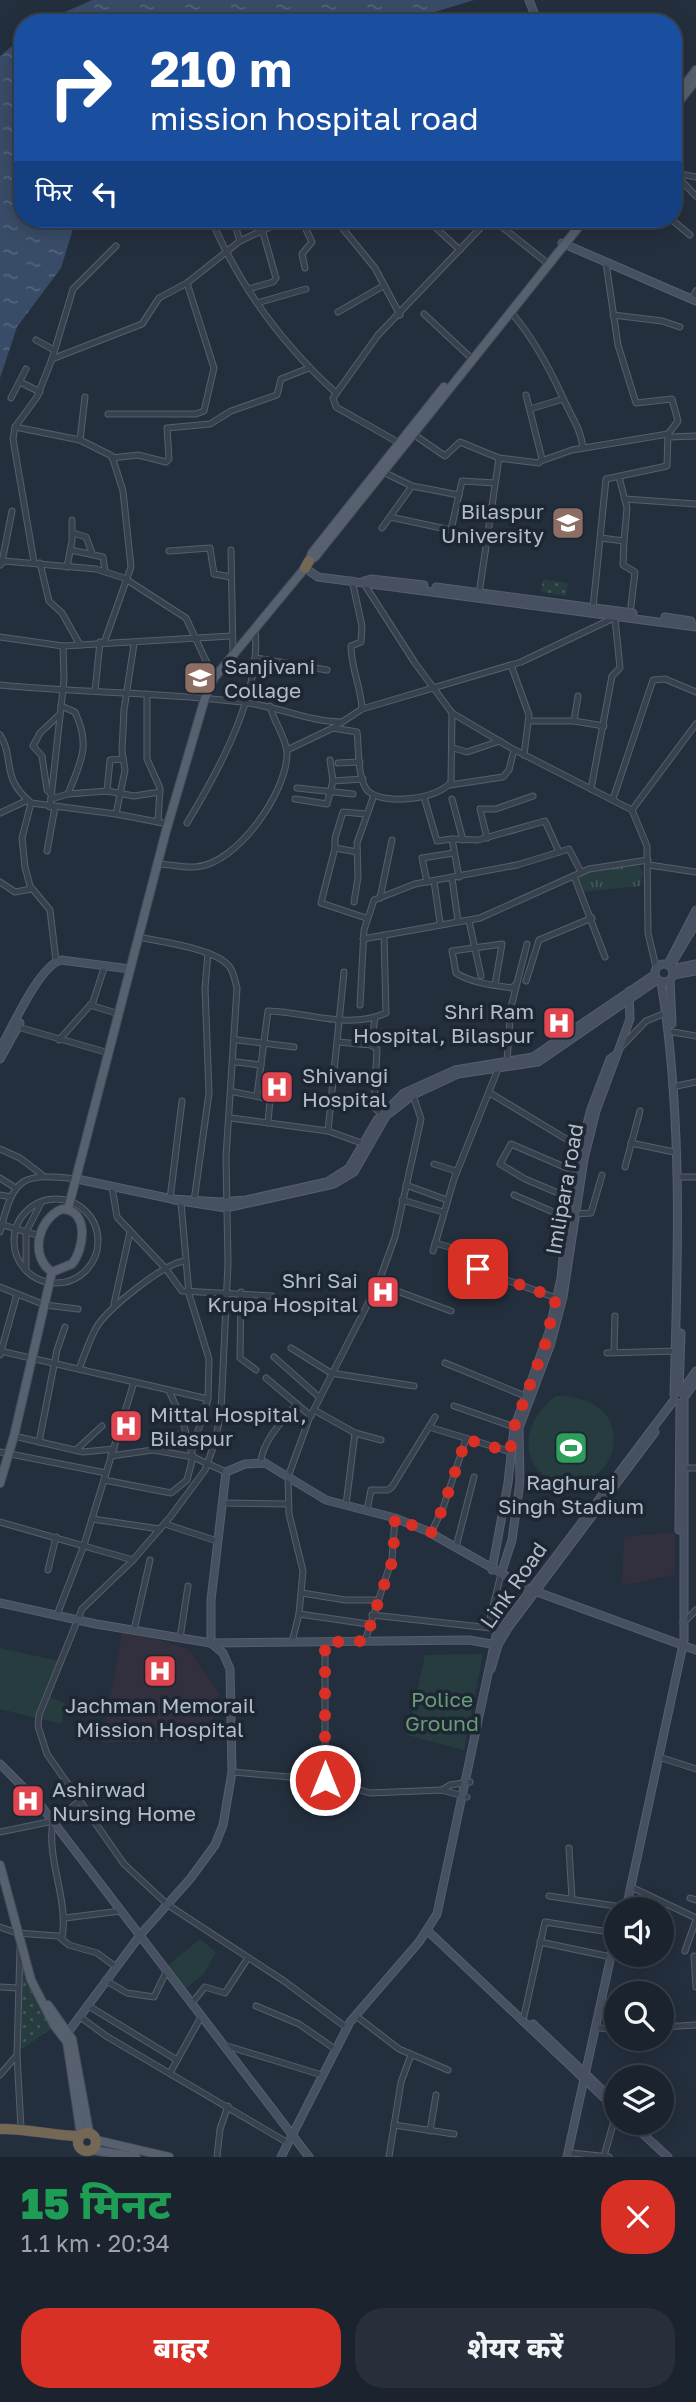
<!DOCTYPE html>
<html lang="hi">
<meta charset="utf-8">
<style>
:root{--surface:#1b232e;--page:#282f3a;--text:#f1f3f6;--muted:#a0a4aa;--line:#39404a;--accent:#d93025}
body{margin:0;font-family:"Golos Text","Noto Sans Devanagari",sans-serif;background:var(--page);color:var(--text);height:100vh;display:flex;flex-direction:column;font-size:26px;white-space:nowrap}
*{box-sizing:border-box;margin:0}
p{font-size:23px;color:var(--muted)}
.icon{flex:none;width:38px;height:38px;fill:none;stroke:currentColor;stroke-width:2;stroke-linecap:round;stroke-linejoin:round}
.map{position:relative;height:2157px;overflow:hidden}
.side{display:flex;flex-direction:column;background:var(--surface);flex:1}
.side>*{flex:none}
.top-card{position:absolute;left:14px;top:14px;width:668px;height:214px;border-radius:28px;box-shadow:0 4px 18px #0003,0 0 0 2px var(--line);background:#1a4fa0;color:#fff;overflow:hidden}
.buttons{position:absolute;left:604px;top:1897px;display:grid;gap:14px}
.buttons a{display:grid;place-items:center;width:70px;height:70px;border-radius:50%;background:var(--surface);box-shadow:0 4px 18px #0003,0 0 0 2px var(--line);font-size:35px}
.pin{position:absolute;display:grid;place-items:center;width:60px;height:60px;color:#fff;margin:-30px;border-radius:14px;box-shadow:0 4px 10px #0006}
.me{position:absolute;width:77px;margin:-38px;rotate:0deg;stroke-linejoin:round;filter:drop-shadow(0 0 5px #0008)}
.turn{display:flex;align-items:center;gap:24px;height:147px;padding:0 21px;font-size:32px}
.turn .icon{width:91px;height:91px;stroke-width:2.5}
.turn b{display:block;font-size:49px;line-height:60px}
.then{display:flex;align-items:center;height:66px;padding:0 21px;background:#0003;gap:14px;font-size:26px}
.round{display:grid;place-items:center;flex:none;width:74px;height:74px;border-radius:28px;background:var(--page)}
.summary{display:flex;align-items:center;justify-content:space-between;height:119px;padding:0 21px}
h1{font-size:42px;font-weight:800;line-height:52px;color:#1e9e55}
.cta{display:flex;gap:14px;margin-top:auto;padding:14px 21px}
.cta a{flex:1;height:80px;border-radius:28px;background:var(--accent);color:#fff;font-size:28px;font-weight:800;line-height:80px;text-align:center}
.cta a+a{background:var(--page);color:var(--text)}
.map>svg:first-child{display:block}
.medical{fill:#32303f}
.grass{fill:url(#grass-tufts)}
.park{fill:#263c3f}
.garden{fill:url(#garden-dots)}
.water{fill:url(#water-ripples)}
.lines{fill:none;stroke-linecap:round;stroke-linejoin:round}
.street-casing{stroke:#565f6c;stroke-width:7}
.secondary-casing{stroke:#565f6c;stroke-width:9}
.primary-casing{stroke:#414a57;stroke-width:10}
.highway-casing{stroke:#434c59;stroke-width:11}
.street{stroke:#38414e;stroke-width:5}
.secondary{stroke:#465061;stroke-width:7}
.primary{stroke:#56606e;stroke-width:8}
.highway{stroke:#746855;stroke-width:10}
.route{stroke:#d93025;stroke-width:12;stroke-dasharray:0 21.6}
.labels{text-anchor:middle;dominant-baseline:central;stroke-width:7;stroke-linejoin:round;paint-order:stroke}
.poi-label{font-size:21px;fill:#b4bcc9;stroke:#1d2633;text-anchor:start}
.street-label{font-size:21px;fill:#b4bcc9;stroke:#1d2633}
.park-label{font-size:21px;fill:#6b9a76;stroke:#1d2633}
</style>
<div class="map">
<svg width="696" height="2157" viewBox="0 0 696 2157">
<defs>
<pattern id="grass-tufts" width="24" height="20" patternUnits="userSpaceOnUse" patternTransform="scale(1.75)"><rect width="24" height="20" fill="#263c3f"/><path d="M3 7l-1-3M5 7V3M7 7l1-3M15 17l-1-3M17 17v-4M19 17l1-3" fill="none" stroke="#435659"/></pattern>
<pattern id="garden-dots" width="8" height="8" patternUnits="userSpaceOnUse" patternTransform="scale(1.75)"><rect width="8" height="8" fill="#263c3f"/><path d="M2 2h.1M6 6h.1" fill="none" stroke="#435659" stroke-width="1.8" stroke-linecap="round"/></pattern>
<pattern id="water-ripples" width="26" height="14" patternUnits="userSpaceOnUse" patternTransform="scale(1.75)"><rect width="26" height="14" fill="#394c67"/><path d="M2 4q2-2 4 0t4 0M15 11q2-2 4 0t4 0" fill="none" stroke="#53647b"/></pattern>
</defs>
<rect width="100%" height="100%" fill="#242f3e"/>
<g class="medical">
<polygon points="675,1532 675,1575 622,1585 624,1537"/>
<polygon points="123,1628 189,1650 219,1693 208,1739 102,1743"/>
</g>
<polygon class="grass" points="638,863 643,873 640,886 583,892 577,876 581,872"/>
<g class="park">
<path d="M556,1396c84,-1 67,91 11,87 -7,0 -19,-3 -25,-9 -26,-25 -11,-60 14,-78z"/>
<polygon points="0,1648 59,1661 49,1697 65,1703 61,1724 0,1709"/>
<polygon points="483,1654 464,1750 407,1735 425,1655"/>
<polygon points="200,1939 216,1952 204,1974 185,1989 167,1966"/>
</g>
<g class="garden">
<polygon points="543,579 568,583 566,596 541,592"/>
<polygon points="21,1965 52,2028 19,2051"/>
</g>
<g class="water">
<polygon points="92,0 474,0 422,16 358,14 336,23 40,23"/>
<polygon points="23,37 23,219 76,219 61,268 17,327 0,378 0,56"/>
</g>
<g class="lines">
<defs>
<g id="street">
<polyline points="674,173 696,196"/>
<polyline points="675,173 696,177"/>
<path d="M211,219c28,66 72,126 125,174"/>
<polyline points="233,219 240,241"/>
<polyline points="301,219 312,242 302,254 305,268"/>
<polyline points="335,219 375,268 400,315"/>
<polyline points="426,219 460,250"/>
<polyline points="492,219 546,262"/>
<polyline points="671,219 690,235"/>
<polyline points="606,263 618,345 636,403 672,399 678,421 668,434"/>
<polyline points="248,289 273,282 276,278 262,229"/>
<polyline points="692,299 696,291"/>
<polyline points="257,303 306,289"/>
<path d="M510,311c23,26 39,56 53,87 8,18 18,31 20,50"/>
<polyline points="338,312 383,286"/>
<polyline points="424,314 469,356"/>
<polyline points="613,315 662,321 680,327"/>
<polyline points="36,340 54,350"/>
<polyline points="52,359 73,289 116,246"/>
<polyline points="20,382 40,392"/>
<polyline points="11,398 26,369"/>
<polyline points="530,409 563,399"/>
<polyline points="108,414 196,414 204,411 214,368 187,283"/>
<polyline points="15,427 80,440 112,456 123,491 131,567 104,643"/>
<polyline points="413,434 445,456 460,442 499,458 539,463 542,459 526,395"/>
<polyline points="669,437 696,436"/>
<polyline points="80,440 85,397"/>
<polyline points="401,444 336,407 333,398 378,335 489,219"/>
<polyline points="112,458 138,455 166,462 169,459 167,428 210,424 231,411 277,395 281,379 309,368"/>
<polyline points="541,461 572,450 668,434 667,466 606,479 593,608"/>
<polyline points="383,472 412,486 459,495"/>
<polyline points="619,477 627,508 624,541"/>
<polyline points="625,499 696,504"/>
<polyline points="390,517 451,530 462,481 495,483"/>
<polyline points="382,528 412,486"/>
<polyline points="73,533 86,537 92,553"/>
<polyline points="601,538 624,541 623,565 635,572 631,606"/>
<polyline points="71,550 103,557 105,571"/>
<polyline points="231,550 233,654"/>
<polyline points="169,551 210,548 214,574 231,577"/>
<polyline points="2,562 12,511"/>
<polyline points="34,562 13,439 15,427 37,397 52,359 142,324 159,298 187,283 240,241 274,225 299,219"/>
<polyline points="40,563 49,601 62,613 80,645"/>
<polyline points="0,565 4,561 96,569 124,578 186,618 214,678"/>
<polyline points="67,567 72,541 72,520"/>
<path d="M352,580l10,46 -1,16 -10,4c0,22 10,41 11,63"/>
<polyline points="363,582 415,663 452,713 511,748 632,810 647,846 648,933 656,967"/>
<polyline points="479,594 499,458"/>
<polyline points="0,637 63,646 231,636"/>
<polyline points="256,658 327,670"/>
<polyline points="511,665 529,715 524,755"/>
<path d="M0,685c80,8 161,7 242,17 34,4 65,19 99,20"/>
<polyline points="95,691 100,642"/>
<polyline points="147,694 147,759 160,788 158,822"/>
<polyline points="530,721 574,721 604,726"/>
<polyline points="574,721 578,696"/>
<path d="M333,728l24,4c2,15 0,48 11,59 16,15 71,8 83,-9l1,-69"/>
<path d="M0,735c15,23 0,42 31,68l85,11 52,10"/>
<polyline points="453,748 467,752 500,741"/>
<polyline points="287,750 333,728 362,709 521,662 618,616"/>
<polyline points="330,760 333,781"/>
<polyline points="338,763 360,762"/>
<polyline points="450,785 503,777 509,770 514,750"/>
<polyline points="297,788 353,794"/>
<polyline points="591,789 612,676 620,668 615,618"/>
<polyline points="107,791 110,760 123,759"/>
<polyline points="68,794 107,791 134,796 160,792"/>
<polyline points="52,795 47,790 42,756 33,746 40,733 60,714"/>
<polyline points="424,797 437,841 452,839"/>
<path d="M51,799l17,-5c13,-33 23,-48 7,-82l-14,-6"/>
<polyline points="295,799 327,804 333,781 363,779"/>
<polyline points="452,799 463,840"/>
<polyline points="613,799 653,680 665,679 696,692"/>
<polyline points="31,803 22,838 25,867 30,886 50,910 56,961"/>
<polyline points="50,807 64,680 63,646"/>
<polyline points="632,810 696,724"/>
<polyline points="0,813 28,800"/>
<polyline points="116,814 125,770 122,751 124,710 134,644"/>
<path d="M187,823c32,-53 75,-131 68,-194"/>
<polyline points="487,838 480,809 496,809 533,796"/>
<polyline points="335,848 335,838 343,812 366,814"/>
<polyline points="47,851 55,807"/>
<polyline points="357,852 335,848 321,903 366,918"/>
<path d="M157,864c12,0 26,4 38,3 42,-2 93,-76 92,-115 -1,-14 -14,-32 -17,-46"/>
<polyline points="649,865 696,872"/>
<polyline points="574,876 605,957"/>
<polyline points="459,877 452,839 478,840 545,821 559,852"/>
<polyline points="452,878 458,921"/>
<polyline points="434,881 440,923"/>
<polyline points="0,882 15,892 32,889"/>
<polyline points="427,882 422,858 454,853"/>
<polyline points="380,898 392,840"/>
<polyline points="354,902 358,877 357,843 374,795"/>
<polyline points="469,921 481,976"/>
<path d="M138,937c23,5 76,11 91,29 5,6 6,15 8,22l-11,169 2,107 -7,147 -6,31 -10,28 -34,46 -38,44 -51,49 -43,106 -1,11 9,28 77,110 44,41 116,76 63,47"/>
<polyline points="363,939 480,918 589,869 648,860"/>
<polyline points="526,981 539,940 592,918"/>
<path d="M495,985l7,-41 -50,7 4,22c15,10 38,12 56,15l3,-3"/>
<polyline points="90,1005 119,1014"/>
<polyline points="360,1005 364,930 374,900 415,884 517,865 569,849 581,872"/>
<polyline points="18,1027 109,1053"/>
<polyline points="673,1032 696,1036"/>
<polyline points="59,1040 93,1002 105,965"/>
<polyline points="237,1040 294,1047"/>
<polyline points="338,1042 371,1045 377,1049 374,1107"/>
<polyline points="371,1045 375,1018"/>
<polyline points="621,1047 646,1021 668,1012"/>
<polyline points="507,1061 511,1007 527,944"/>
<polyline points="236,1062 261,1065"/>
<polyline points="672,1087 696,1082"/>
<polyline points="234,1092 270,1099 268,1123"/>
<polyline points="490,1093 581,1148"/>
<path d="M257,1095l11,-84c40,1 80,19 118,2l-2,-78"/>
<polyline points="349,1096 374,1107 381,1114"/>
<polyline points="231,1118 328,1131 364,1144"/>
<polyline points="328,1131 344,972"/>
<polyline points="631,1143 674,1152"/>
<polyline points="0,1149 20,1158 41,1174"/>
<polyline points="434,1164 456,1171"/>
<polyline points="625,1167 640,1111"/>
<polyline points="678,1177 696,1177"/>
<polyline points="0,1178 14,1187"/>
<polyline points="406,1185 447,1200"/>
<polyline points="112,1187 117,1217 166,1269 182,1291 272,1296"/>
<polyline points="0,1195 11,1197"/>
<polyline points="514,1195 567,1218"/>
<polyline points="570,1198 525,1179 500,1164 511,1144 576,1172"/>
<circle cx="56" cy="1241" r="42"/>
<polyline points="170,1199 182,1101"/>
<polyline points="402,1200 443,1212"/>
<polyline points="194,1201 209,1093 205,988 208,953"/>
<polyline points="181,1203 189,1294 209,1359 208,1399 192,1450"/>
<polyline points="574,1214 591,1213 602,1175"/>
<polyline points="0,1224 40,1236"/>
<path d="M0,1232c14,-56 21,-59 77,-53"/>
<polyline points="435,1243 474,1254 469,1274"/>
<polyline points="433,1251 454,1179 498,1069"/>
<polyline points="471,1267 556,1298"/>
<polyline points="26,1270 26,1232 41,1203"/>
<polyline points="378,1284 451,1311"/>
<polyline points="0,1287 45,1305 78,1309"/>
<polyline points="241,1292 240,1358 256,1370"/>
<polyline points="114,1304 130,1232"/>
<polyline points="291,1348 331,1373 414,1386"/>
<polyline points="0,1351 208,1399"/>
<polyline points="614,1352 615,1316"/>
<polyline points="607,1353 676,1351"/>
<polyline points="0,1355 17,1294"/>
<polyline points="274,1357 319,1397"/>
<polyline points="445,1363 525,1396"/>
<path d="M79,1369c5,-13 10,-28 17,-41 11,-19 68,-65 89,-67"/>
<polyline points="266,1378 311,1416"/>
<polyline points="170,1393 182,1419 193,1457 226,1472"/>
<polyline points="454,1406 517,1428"/>
<polyline points="314,1410 355,1433 381,1440"/>
<polyline points="429,1427 511,1452"/>
<polyline points="14,1436 83,1452 114,1449"/>
<polyline points="39,1442 57,1350 65,1327"/>
<polyline points="76,1450 102,1426"/>
<polyline points="0,1452 106,1473"/>
<path d="M261,1462c1,-21 23,-43 36,-58"/>
<polyline points="684,1468 696,1468"/>
<polyline points="104,1480 171,1493 187,1480 193,1457 153,1450 111,1456"/>
<polyline points="222,1503 288,1504"/>
<polyline points="346,1505 355,1433"/>
<polyline points="367,1510 371,1490 388,1490 392,1487 435,1417"/>
<polyline points="92,1519 160,1529"/>
<polyline points="0,1522 133,1560"/>
<polyline points="165,1524 217,1541"/>
<polyline points="431,1533 443,1508 466,1439"/>
<polyline points="456,1547 474,1477"/>
<polyline points="48,1570 56,1537"/>
<polyline points="302,1593 345,1600 377,1600"/>
<polyline points="299,1614 368,1624"/>
<polyline points="57,1615 84,1545 134,1382"/>
<polyline points="372,1615 500,1629"/>
<polyline points="683,1623 696,1610"/>
<polyline points="488,1626 501,1574"/>
<polyline points="134,1630 150,1560"/>
<polyline points="180,1638 188,1586"/>
<polyline points="365,1641 392,1559 395,1518"/>
<polyline points="292,1642 299,1614 303,1571 289,1514 288,1477 309,1419 378,1284 395,1237 421,1119 413,1095"/>
<polyline points="659,1757 696,1769"/>
<polyline points="232,1772 325,1780 370,1793 442,1790 467,1797"/>
<polyline points="325,1780 325,1642"/>
<polyline points="442,1790 450,1785 470,1782"/>
<path d="M53,1821c-7,39 16,78 9,117"/>
<polyline points="0,1832 53,1821 80,1801"/>
<polyline points="569,1848 572,1899"/>
<polyline points="631,1887 696,1918"/>
<polyline points="549,1896 622,1907"/>
<polyline points="690,1898 696,1900"/>
<polyline points="65,1918 121,1911"/>
<polyline points="0,1927 17,1933 58,1936 69,1945 97,1953 116,1967"/>
<polyline points="540,1942 611,1957"/>
<polyline points="685,1951 696,1920"/>
<polyline points="694,1956 696,1987"/>
<polyline points="105,1980 127,1993 154,1997 167,1970"/>
<polyline points="0,1987 18,1988"/>
<polyline points="191,2004 205,1987 225,1993 246,1961"/>
<polyline points="87,2005 177,2060"/>
<polyline points="256,2006 299,2024 335,2049"/>
<polyline points="79,2016 106,2036 288,2143"/>
<polyline points="356,2016 399,2049 448,2070"/>
<polyline points="524,2016 545,1922 616,1933"/>
<polyline points="662,2027 696,2025"/>
<polyline points="599,2028 616,2029"/>
<polyline points="224,2045 322,2075"/>
<polyline points="17,2055 21,2128"/>
<polyline points="170,2073 201,2017"/>
<polyline points="0,2075 17,2055 20,1948"/>
<polyline points="394,2125 454,2134"/>
<polyline points="430,2131 436,2095"/>
<polyline points="572,2153 609,2157"/>
<polyline points="604,2156 616,2114"/>
<polyline points="217,2157 220,2129 228,2106"/>
<polyline points="389,2157 401,2082 411,2055"/>
</g>
<g id="secondary">
<polyline points="529,0 538,23"/>
<polyline points="562,243 696,301"/>
<polyline points="305,568 318,577 696,627"/>
<polyline points="364,581 371,579 424,585"/>
<polyline points="436,587 633,613"/>
<polyline points="665,617 691,621"/>
<circle cx="664" cy="973" r="9"/>
<polyline points="668,964 696,910"/>
<polyline points="671,965 696,923"/>
<polyline points="672,969 696,964"/>
<polyline points="673,975 696,971"/>
<polyline points="670,980 672,1024"/>
<path d="M661,982c22,133 17,277 13,412"/>
<path d="M0,1049c12,-21 39,-83 61,-89l69,9"/>
<polyline points="0,1059 20,1023"/>
<polyline points="77,1179 172,1199 220,1202 246,1200 327,1182 349,1168 377,1120 404,1093 455,1070 533,1057 654,975"/>
<polyline points="174,1200 226,1208 334,1184 354,1172 386,1116 413,1095 458,1074 538,1062 657,980"/>
<polyline points="679,1392 681,1333"/>
<polyline points="681,1392 696,1371"/>
<polyline points="685,1396 696,1381"/>
<polyline points="679,1530 680,1403"/>
<polyline points="492,1570 508,1483 514,1428 549,1332 561,1278 568,1211 578,1158 591,1109 610,1059 614,1056"/>
<polyline points="501,1574 512,1540 520,1482 519,1428 550,1346 563,1297 584,1159 596,1111 630,1019 629,991"/>
<polyline points="0,1603 96,1624 211,1643 469,1640 497,1645"/>
<polyline points="491,1669 498,1645 508,1628 655,1432"/>
<polyline points="0,1764 38,1802 309,2157"/>
<polyline points="626,1909 684,1640 684,1400"/>
<polyline points="430,1933 616,2109"/>
<polyline points="533,2024 616,2103"/>
<polyline points="66,2035 141,1934 190,1879 215,1845 223,1825 232,1772 230,1669 223,1653 211,1643 211,1600 226,1472 245,1464 265,1463 326,1500 395,1518 427,1531 529,1589 696,1650"/>
<polyline points="631,2123 668,2157"/>
<polyline points="281,2157 350,2022 419,1942 437,1914 496,1636 674,1400"/>
<polyline points="567,2157 616,1933"/>
</g>
<g id="primary">
<polyline points="674,99 696,70"/>
<polyline points="674,108 696,80"/>
<polyline points="309,561 315,557 585,219"/>
<polyline points="309,561 312,553 444,387"/>
<path d="M62,1209c28,1 22,40 10,55l-20,8c-23,-16 -14,-53 10,-63z"/>
<polyline points="68,1209 166,831 205,698 214,678 305,568"/>
<polyline points="0,1483 14,1436 52,1272"/>
<polyline points="0,1865 31,1980 54,2025 67,2042 81,2135"/>
<polyline points="48,2005 72,2039 89,2132"/>
<polyline points="96,2140 169,2157"/>
<polyline points="92,2150 136,2157"/>
</g>
<g id="highway">
<polyline points="674,99 678,103"/>
<polyline points="305,568 309,561"/>
<path d="M0,2129c27,-1 52,7 80,7"/>
<circle cx="87" cy="2142" r="9"/>
</g>
</defs>
<use href="#street" class="street-casing"/>
<use href="#secondary" class="secondary-casing"/>
<use href="#primary" class="primary-casing"/>
<use href="#highway" class="highway-casing"/>
<use href="#street" class="street"/>
<use href="#secondary" class="secondary"/>
<use href="#primary" class="primary"/>
<use href="#highway" class="highway"/>
</g>
<g class="lines">
<polyline class="route" points="325,1780 325,1642 365,1641 393,1559 395,1518 431,1533 443,1508 466,1439 510,1452 514,1427 545,1345 556,1298 478,1269"/>
</g>
<defs>
<symbol id="university-square" viewBox="-11 -11 22 22"><rect x="-9" y="-9" width="18" height="18" rx="4" fill="#8d6e63" stroke="#1d2633"/><path d="M0-5L7-2L0 1L-7-2ZM-4 1L0 2.5L4 1V4Q0 6-4 4Z" fill="#fff"/></symbol>
<symbol id="hospital-square" viewBox="-11 -11 22 22"><rect x="-9" y="-9" width="18" height="18" rx="4" fill="#e0444e" stroke="#1d2633"/><path d="M-5-5h3v3.5h4V-5h3V5h-3V1.5h-4V5h-3Z" fill="#fff"/></symbol>
<symbol id="stadium-square" viewBox="-11 -11 22 22"><rect x="-9" y="-9" width="18" height="18" rx="4" fill="#2e9e5b" stroke="#1d2633"/><path d="M0-5a6.5 5 0 1 0 0 10a6.5 5 0 1 0 0-10ZM-3.5-1.8h7v3.6h-7Z" fill="#fff"/></symbol>
</defs>
<g fill-rule="evenodd">
<use href="#university-square" x="549" y="504" width="38" height="38"/>
<use href="#university-square" x="181" y="659" width="38" height="38"/>
<use href="#hospital-square" x="540" y="1004" width="38" height="38"/>
<use href="#hospital-square" x="258" y="1068" width="38" height="38"/>
<use href="#hospital-square" x="364" y="1273" width="38" height="38"/>
<use href="#hospital-square" x="107" y="1407" width="38" height="38"/>
<use href="#stadium-square" x="552" y="1429" width="38" height="38"/>
<use href="#hospital-square" x="141" y="1652" width="38" height="38"/>
<use href="#hospital-square" x="9" y="1782" width="38" height="38"/>
</g>
<g class="labels">
<g class="poi-label">
<text x="544" y="511" text-anchor="end">Bilaspur<tspan x="544" dy="24">University</tspan></text>
<text x="224" y="666">Sanjivani<tspan x="224" dy="24">Collage</tspan></text>
<text x="534" y="1011" text-anchor="end">Shri Ram<tspan x="534" dy="24">Hospital, Bilaspur</tspan></text>
<text x="302" y="1075">Shivangi<tspan x="302" dy="24">Hospital</tspan></text>
<text x="358" y="1280" text-anchor="end">Shri Sai<tspan x="358" dy="24">Krupa Hospital</tspan></text>
<text x="150" y="1414">Mittal Hospital,<tspan x="150" dy="24">Bilaspur</tspan></text>
<text x="571" y="1482" text-anchor="middle">Raghuraj<tspan x="571" dy="24">Singh Stadium</tspan></text>
<text x="160" y="1705" text-anchor="middle">Jachman Memorail<tspan x="160" dy="24">Mission Hospital</tspan></text>
<text x="52" y="1789">Ashirwad<tspan x="52" dy="24">Nursing Home</tspan></text>
</g>
<g class="street-label">
<text transform="translate(564 1189) rotate(-80)">Imlipara road</text>
<text transform="translate(513 1585) rotate(-55)">Link Road</text>
</g>
<g class="park-label">
<text x="442" y="1699">Police<tspan x="442" dy="24">Ground</tspan></text>
</g>
</g>
</svg>
<div class="buttons">
<a><svg class="icon" aria-label="sound" viewBox="0 0 24 24"><path d="M4 9h4l5-4v14l-5-4H4zM17 9q2 3 0 6"/></svg></a>
<a><svg class="icon" aria-label="search" viewBox="0 0 24 24"><circle cx="10" cy="10" r="6"/><path d="M15 15l6 6"/></svg></a>
<a><svg class="icon" aria-label="layers" viewBox="0 0 24 24"><path d="M12 4l9 5-9 5-9-5zM3 14l9 5 9-5"/></svg></a>
</div>
<div class="pin" style="left:478px;top:1269px;background:#d93025"><svg class="icon" aria-label="arrive" viewBox="0 0 24 24"><path d="M6 21V4h12l-3 4 3 4H6"/></svg></div>
<svg class="me" style="left:325px;top:1780px" viewBox="-20 -20 40 40"><circle r="17" fill="#d93025" stroke="#fff" stroke-width="3"/><path d="M0-11L8 9 0 5-8 9z" fill="#fff"/></svg>
<div class="top-card">
<div class="turn"><svg class="icon" aria-label="right" viewBox="0 0 24 24"><path d="M7 20v-9h11M14 6l5 5-5 5"/></svg><div><b>210 m</b>mission hospital road</div></div>
<div class="then">फिर<svg class="icon" aria-label="left" viewBox="0 0 24 24"><path d="M17 20v-9H6M10 6l-5 5 5 5"/></svg></div>
</div>
</div>
<section class="side">
<div class="summary"><div><h1>15 मिनट</h1><p>1.1 km · 20:34</p></div><a class="round" style="background:#d93025;color:#fff"><svg class="icon" aria-label="close" viewBox="0 0 24 24"><path d="M6 6l12 12M18 6L6 18"/></svg></a></div>
<div class="cta"><a>बाहर</a><a>शेयर करें</a></div>
</section>
